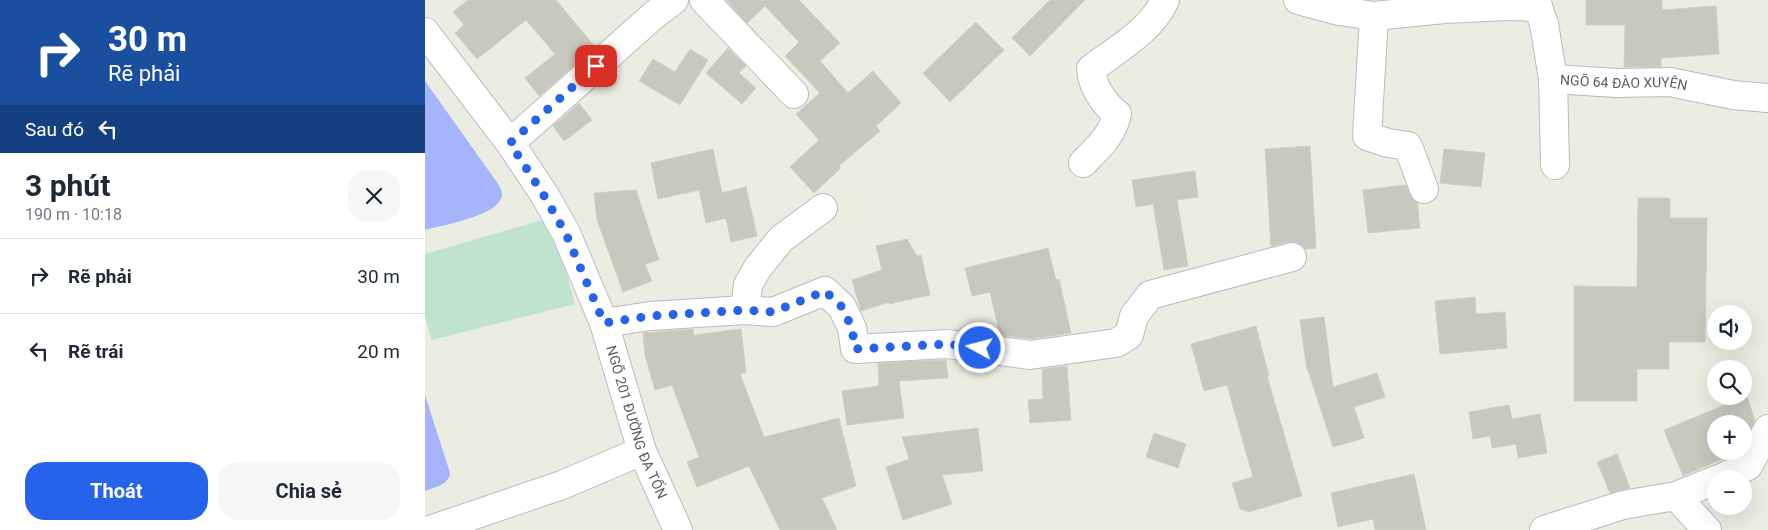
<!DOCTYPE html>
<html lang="vi">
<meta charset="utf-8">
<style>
:root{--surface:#fff;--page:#f6f6f7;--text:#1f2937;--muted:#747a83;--line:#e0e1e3;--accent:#2563eb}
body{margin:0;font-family:Roboto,sans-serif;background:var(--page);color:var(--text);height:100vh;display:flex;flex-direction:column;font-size:19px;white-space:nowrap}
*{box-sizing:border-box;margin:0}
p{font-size:16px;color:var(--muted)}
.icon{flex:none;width:28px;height:28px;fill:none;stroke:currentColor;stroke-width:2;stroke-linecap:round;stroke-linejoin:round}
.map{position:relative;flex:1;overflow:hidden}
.details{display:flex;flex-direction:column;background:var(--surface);width:425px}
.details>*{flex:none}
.hud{background:#1a4fa0;color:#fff;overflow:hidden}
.buttons{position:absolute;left:1282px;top:305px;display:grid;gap:10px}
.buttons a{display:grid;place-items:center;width:45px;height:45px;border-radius:50%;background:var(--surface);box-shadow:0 5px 20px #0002;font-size:25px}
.pin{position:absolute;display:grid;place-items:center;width:42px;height:42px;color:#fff;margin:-21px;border-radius:10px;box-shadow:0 2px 8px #0006}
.me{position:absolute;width:55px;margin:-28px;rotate:277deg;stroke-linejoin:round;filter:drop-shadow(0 0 4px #0008)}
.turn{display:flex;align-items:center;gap:18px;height:105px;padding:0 25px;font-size:22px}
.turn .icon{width:65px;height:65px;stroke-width:2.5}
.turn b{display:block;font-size:35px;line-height:42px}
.then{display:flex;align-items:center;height:48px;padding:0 25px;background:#0003;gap:10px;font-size:19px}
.round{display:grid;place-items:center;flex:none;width:52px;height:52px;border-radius:20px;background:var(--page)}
.overview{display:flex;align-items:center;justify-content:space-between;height:85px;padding:0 25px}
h1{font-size:30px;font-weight:700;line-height:38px}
.cta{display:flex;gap:10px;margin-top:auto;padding:10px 25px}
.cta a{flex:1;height:58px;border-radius:20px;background:var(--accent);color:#fff;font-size:20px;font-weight:700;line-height:58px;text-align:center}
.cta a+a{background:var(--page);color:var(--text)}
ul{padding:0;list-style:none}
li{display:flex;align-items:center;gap:15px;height:75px;padding:0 25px;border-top:1px solid var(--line)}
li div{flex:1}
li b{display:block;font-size:19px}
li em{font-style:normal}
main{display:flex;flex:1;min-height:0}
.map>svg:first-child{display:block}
.green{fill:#c0e3ce}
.water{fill:#a5b4fb}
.building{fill:#c8c8bf;stroke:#d0d1c1}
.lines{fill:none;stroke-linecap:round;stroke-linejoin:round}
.minor-casing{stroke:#babac1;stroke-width:30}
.minor{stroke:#fff;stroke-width:28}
.route{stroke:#2563eb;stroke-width:9;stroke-dasharray:0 16.2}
.labels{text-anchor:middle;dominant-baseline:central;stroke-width:4.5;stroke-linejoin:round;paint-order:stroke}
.street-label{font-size:14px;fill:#5b5b63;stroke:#fff}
</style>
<main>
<section class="details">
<div class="hud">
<div class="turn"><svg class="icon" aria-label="right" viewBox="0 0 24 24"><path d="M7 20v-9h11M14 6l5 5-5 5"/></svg><div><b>30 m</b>Rẽ phải</div></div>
<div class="then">Sau đó<svg class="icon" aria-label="left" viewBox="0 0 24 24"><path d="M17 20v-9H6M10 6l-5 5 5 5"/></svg></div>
</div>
<div class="overview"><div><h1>3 phút</h1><p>190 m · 10:18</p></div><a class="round"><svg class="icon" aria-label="close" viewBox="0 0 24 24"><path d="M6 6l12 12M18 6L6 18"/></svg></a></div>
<ul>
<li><svg class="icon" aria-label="right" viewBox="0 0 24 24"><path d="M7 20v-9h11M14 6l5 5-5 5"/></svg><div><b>Rẽ phải</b></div><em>30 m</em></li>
<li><svg class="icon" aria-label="left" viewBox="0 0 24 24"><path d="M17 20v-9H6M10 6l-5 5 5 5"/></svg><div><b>Rẽ trái</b></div><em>20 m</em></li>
</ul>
<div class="cta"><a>Thoát</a><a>Chia sẻ</a></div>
</section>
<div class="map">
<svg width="1343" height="530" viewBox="0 0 1343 530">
<rect width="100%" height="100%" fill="#ebede2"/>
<path class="green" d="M117,220c16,30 25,51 33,84l-143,36 -7,-23v-63z"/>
<g class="water">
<path d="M0,81l71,100c3,4 6,9 6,14 -2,21 -60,30 -77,35z"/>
<path d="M0,395l25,78c-1,12 -15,14 -25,18z"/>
</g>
<g class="building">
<polygon points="43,0 131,0 170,47 114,96 100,78 130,54 101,20 52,59 30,33 39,25 28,12"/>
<polygon points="301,0 374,0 415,43 395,61 423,93 448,71 476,103 451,126 455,131 414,166 416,168 389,193 365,167 394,140 371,114 395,93 360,56 374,42 340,6 322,23"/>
<polygon points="625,0 660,0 605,56 587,38"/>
<polygon points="1161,0 1237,0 1237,10 1291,6 1294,54 1236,58 1236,67 1199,67 1200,25 1161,25"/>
<polygon points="551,22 579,50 525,102 498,73"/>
<polygon points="303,48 321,66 314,73 331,88 317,104 281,73"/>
<polygon points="265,49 283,60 255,105 214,81 228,59 250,72"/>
<polygon points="154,103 167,120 139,141 128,126"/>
<polygon points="885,146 891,248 880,249 878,246 871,242 863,242 846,246 840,149"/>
<polygon points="288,149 297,193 321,187 332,236 306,242 301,218 281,223 274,190 233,199 226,163"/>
<polygon points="1019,149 1060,153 1056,187 1015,183"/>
<polygon points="770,171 773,197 752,200 763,266 739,270 728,204 711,207 707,180"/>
<polygon points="981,185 985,195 992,202 995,228 943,233 938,190"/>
<polygon points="211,190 234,260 220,264 227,281 198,292 172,220 169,193"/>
<polygon points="1213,198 1245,198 1245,218 1282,218 1280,342 1244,342 1244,369 1212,369 1212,401 1149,401 1149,286 1212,287"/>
<polygon points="482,239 492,256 496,255 505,295 464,304 464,302 436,311 427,280 457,270 451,246"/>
<polygon points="623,248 631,280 634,279 646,333 605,339 575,335 565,292 547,296 540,268"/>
<polygon points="1050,297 1051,314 1080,312 1082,348 1015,354 1010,301"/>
<polygon points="899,317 908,387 952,373 960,397 929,407 939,438 908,447 883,370 882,370 875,320"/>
<polygon points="831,326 844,376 842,376 877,496 824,512 815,509 807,483 828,477 802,385 779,391 766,344"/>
<polygon points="268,329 269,335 316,329 321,373 315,374 339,437 414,418 431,486 397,498 412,530 355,530 324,466 272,487 262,462 274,457 247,385 230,390 220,355 218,333"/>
<polygon points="521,360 523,378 474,381 479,418 422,425 417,391 454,386 453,363"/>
<polygon points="642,366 646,420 605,423 603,400 618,399 617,369"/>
<polygon points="1297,396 1322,396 1330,421 1325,430 1319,432 1319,424 1291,424 1291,451 1300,451 1302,457 1258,476 1239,430 1300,405"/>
<polygon points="1084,405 1087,419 1115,414 1122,453 1093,458 1091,444 1067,448 1065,436 1048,439 1044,412"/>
<polygon points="553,428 558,471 517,475 527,504 478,520 461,467 484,459 477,437"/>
<polygon points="729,433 761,444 753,468 721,457"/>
<polygon points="1192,454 1205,488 1185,493 1172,462"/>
<polygon points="989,474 1001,530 950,530 948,519 913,527 906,493"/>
</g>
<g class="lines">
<defs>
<g id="minor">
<polyline points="279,0 369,94"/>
<polyline points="873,0 914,11 949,16 1019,9 1083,6 1113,7 1112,0"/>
<polyline points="1113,7 1119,24 1128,79 1130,165"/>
<polyline points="949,16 942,136 963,143 983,146 999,189"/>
<path id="s1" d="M0,32l85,111 34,51 22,39 38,90 38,128 36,79"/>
<path id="s2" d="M1128,79l64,4 53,-1 63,13 35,3"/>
<polyline points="85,143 229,15 249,0"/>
<path d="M658,163c15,-15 29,-27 34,-49 -13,-10 -25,-28 -26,-45 26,-20 60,-38 74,-69"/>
<polyline points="320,310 323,285 332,269 356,239 398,208"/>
<polyline points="179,323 225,316 320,310 348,312 400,291 417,307 427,328 430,349 522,344 605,355 691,343 704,335 709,316 725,295 867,257"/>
<polyline points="1294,479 1323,466 1343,429"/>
<polyline points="1251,496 1282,530"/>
<polyline points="5,530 137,485 217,451"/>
<polyline points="1119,530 1198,505 1251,496 1291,480"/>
</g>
</defs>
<use href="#minor" class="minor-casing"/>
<use href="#minor" class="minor"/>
</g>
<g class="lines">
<polyline class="route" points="171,66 85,143 118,194 141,234 179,323 225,316 320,310 348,312 400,291 417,307 427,328 430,349 522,344 555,348"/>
</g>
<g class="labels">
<g class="street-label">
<text stroke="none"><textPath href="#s2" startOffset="71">NGÕ 64 ĐÀO XUYÊN</textPath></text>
<text stroke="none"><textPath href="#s1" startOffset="448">NGÕ 201 ĐƯỜNG ĐA TỐN</textPath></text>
</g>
</g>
</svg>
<div class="buttons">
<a><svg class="icon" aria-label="sound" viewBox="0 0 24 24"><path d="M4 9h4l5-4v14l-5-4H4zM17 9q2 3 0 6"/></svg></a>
<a><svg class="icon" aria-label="search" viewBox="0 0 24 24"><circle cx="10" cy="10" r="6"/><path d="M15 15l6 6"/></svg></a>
<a>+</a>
<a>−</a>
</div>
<div class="pin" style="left:171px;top:66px;background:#d93025"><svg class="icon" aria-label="arrive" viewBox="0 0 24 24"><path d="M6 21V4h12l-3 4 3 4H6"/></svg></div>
<svg class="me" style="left:555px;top:348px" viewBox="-20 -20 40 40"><circle r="17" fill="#2563eb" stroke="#fff" stroke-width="3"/><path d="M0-11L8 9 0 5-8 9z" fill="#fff"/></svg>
</div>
</main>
